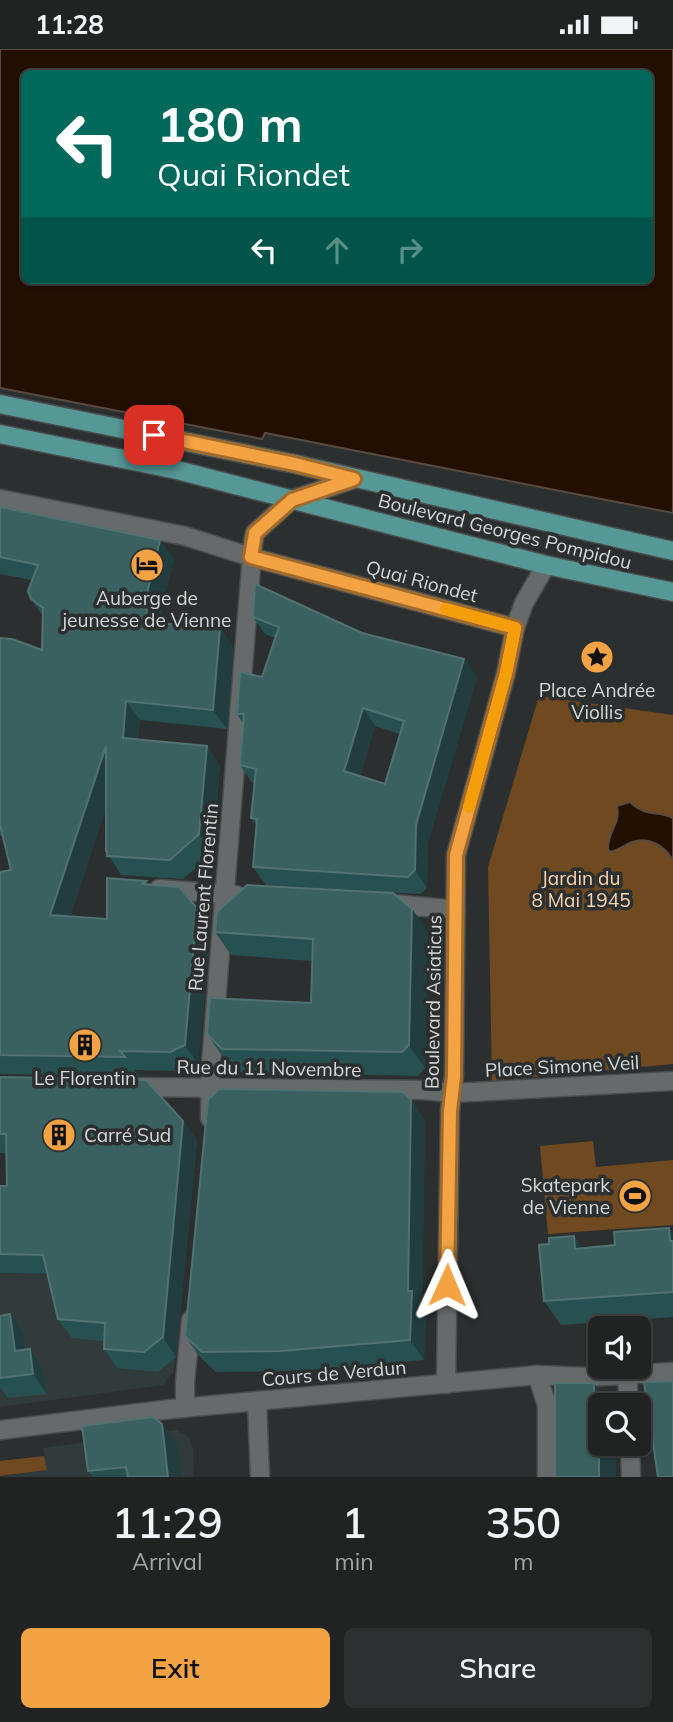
<!DOCTYPE html>
<meta charset="utf-8">
<style>
:root{--surface:#212323;--page:#2d2f30;--text:#f1f3f6;--muted:#a2a4a6;--line:#3e4041;--accent:#f4a344}
body{margin:0;font-family:Mulish,sans-serif;background:var(--page);color:var(--text);height:100vh;display:flex;flex-direction:column;font-size:26px;white-space:nowrap}
*{box-sizing:border-box;margin:0}
p{font-size:23px;color:var(--muted)}
.icon{flex:none;width:38px;height:38px;fill:none;stroke:currentColor;stroke-width:2;stroke-linecap:round;stroke-linejoin:round}
.map{position:relative;height:1428px;overflow:hidden}
.sheet{display:flex;flex-direction:column;background:var(--surface);flex:1}
.sheet>*{flex:none}
.guide{position:absolute;left:21px;top:21px;width:632px;height:214px;border-radius:10px;box-shadow:0 2px 5px #0004,0 0 0 2px var(--line);background:#00695c;color:#fff;overflow:hidden}
.buttons{position:absolute;left:588px;top:1267px;display:grid;gap:14px}
.buttons a{display:grid;place-items:center;width:63px;height:63px;border-radius:10px;background:var(--surface);box-shadow:0 2px 5px #0004,0 0 0 2px var(--line);font-size:35px}
.pin{position:absolute;display:grid;place-items:center;width:60px;height:60px;color:#fff;margin:-30px;border-radius:14px;box-shadow:0 4px 10px #0006}
.me{position:absolute;width:77px;margin:-38px;rotate:1deg;stroke-linejoin:round;filter:drop-shadow(0 0 5px #0008)}
.turn{display:flex;align-items:center;gap:24px;height:147px;padding:0 21px;font-size:32px}
.turn .icon{width:91px;height:91px;stroke-width:2.5}
.turn b{display:block;font-size:49px;line-height:60px}
.lanes{display:flex;align-items:center;height:66px;padding:0 21px;background:#0003;justify-content:center;gap:35px;direction:ltr}
.lanes .off{opacity:.35}
.eta{display:flex;justify-content:space-evenly;align-items:center;height:119px;text-align:center}
.eta b{font-size:42px;font-weight:600;line-height:49px}
.action{display:flex;gap:14px;margin-top:auto;padding:14px 21px}
.action a{flex:1;height:80px;border-radius:10px;background:var(--accent);color:#111;font-size:28px;font-weight:600;line-height:80px;text-align:center}
.action a+a{background:var(--page);color:var(--text)}
.status{display:flex;justify-content:space-between;align-items:center;height:49px;padding:0 35px;background:var(--surface);direction:ltr}
.status svg{height:19px;fill:currentColor}
.map>svg:first-child{display:block}
.built{fill:#313b3b}
.green{fill:#6f4a21}
.water{fill:#220f00;stroke:#584b41;stroke-width:2;fill-rule:evenodd}
.lines{fill:none;stroke-linecap:round;stroke-linejoin:round}
.street-casing{stroke:#4a4d4d;stroke-width:21}
.secondary-casing{stroke:#4a4d4d;stroke-width:21}
.primary-casing{stroke:#4a4d4d;stroke-width:21}
.street{stroke:#666a6a;stroke-width:18}
.secondary{stroke:#666a6a;stroke-width:18}
.primary{stroke:#559896;stroke-width:18}
.wall{fill:#275150;fill-rule:evenodd}
.shaded-wall{fill:#213d3d}
.building{fill:#3a605f;stroke:#527272;stroke-width:2;fill-rule:evenodd}
.route-casing{stroke:#9f6a2c;stroke-width:18}
.route{stroke:#f4a344;stroke-width:12}
.slow{stroke:#f59e0b;stroke-width:12}
.labels{text-anchor:middle;dominant-baseline:central;stroke-width:7;stroke-linejoin:round;paint-order:stroke}
.street-label{font-size:19px;fill:#d6d8d8;stroke:#2c2f2f}
.poi-label{font-size:19px;fill:#d6d8d8;stroke:#2c2f2f}
.park-label{font-size:19px;fill:#fcd5ae;stroke:#2c2f2f}
</style>
<div class="status"><b>11:28</b><svg viewBox="0 0 49 12"><path d="M0 12V9h3v3zM5 12V6h3v6zM10 12V3h3v9zM15 12V0h3v12zM26 1h20v11H26zM47 4h2v5h-2z"/></svg></div>
<div class="map">
<svg width="673" height="1428" viewBox="0 0 673 1428">
<rect width="100%" height="100%" fill="#2c2f2f"/>
<g class="built">
<polygon points="0,1224 56,1226 180,1249 174,1322 163,1336 0,1358"/>
<polygon points="176,1381 187,1386 191,1393 193,1399 194,1428 0,1428 46,1421 43,1399"/>
</g>
<g class="green">
<polygon points="539,647 673,666 673,1015 492,1032 488,818"/>
<polygon points="593,1092 596,1118 673,1111 673,1176 548,1185 540,1097"/>
<polygon points="44,1407 47,1421 0,1427 0,1412"/>
</g>
<g class="water">
<path d="M0,0h673v464l-408,-80 -3,6 -262,-51zM24,24h625v207h-625z"/>
<path d="M630,753c17,16 27,8 43,16v42c-9,-14 -24,-24 -41,-18 -7,3 -14,8 -22,10l-2,-3c0,-20 13,-24 9,-43z"/>
</g>
<g class="lines">
<defs>
<g id="street">
<polyline points="0,450 185,487 251,508 515,579"/>
<polyline points="159,840 236,846"/>
<polyline points="383,854 456,861"/>
<polyline points="129,1038 423,1041 453,1044 673,1032"/>
<polyline points="210,1069 211,1015 253,493 255,484 291,451 354,430"/>
<polyline points="537,1326 547,1356 547,1428"/>
<polyline points="627,1326 629,1356"/>
<polyline points="446,1335 450,1062 454,1027 456,806 506,624 515,579 524,554 546,516"/>
<polyline points="257,1352 260,1428"/>
<polyline points="185,1359 185,1333 191,1271"/>
<polyline points="630,1395 631,1428"/>
</g>
<polyline id="secondary" points="0,1381 171,1360 537,1326 587,1328 673,1323"/>
<g id="primary">
<polyline points="0,355 295,415 673,502"/>
<polyline points="0,385 177,421 546,516 673,543"/>
</g>
</defs>
<use href="#street" class="street-casing"/>
<use href="#secondary" class="secondary-casing"/>
<use href="#primary" class="primary-casing"/>
<use href="#street" class="street"/>
<use href="#secondary" class="secondary"/>
<use href="#primary" class="primary"/>
</g>
<g class="wall">
<polygon points="0,458 174,510 162,559 161,574 220,579 233,599 227,680 140,671 138,690 207,697 220,717 213,804 183,830 121,826 106,802 106,758 70,868 107,870 146,832 148,836 197,859 211,878 198,1015 184,1022 134,1021 139,1027 0,1025 0,823 11,821 3,787 0,787 0,589 42,601 43,567 31,550 32,531 0,525"/>
<path d="M253,568l109,16 102,26 13,18 -49,165 -1,46 -7,6 -154,-9 -13,-18 4,-41 -6,-8 4,-35h-3l-12,-18 3,-42 -6,-9 25,-37 13,-39 -10,-4zM375,677l25,8 -15,50 -25,-8z"/>
<polygon points="412,860 428,883 425,1019 418,1027 238,1023 223,1008 207,985 311,954 312,912 231,906 215,883"/>
<polygon points="0,1028 183,1072 197,1091 176,1308 158,1323 117,1319 104,1300 104,1292 72,1289 58,1270 47,1225 0,1224 0,1137 7,1137 6,1104 0,1104"/>
<polygon points="411,1051 425,1072 422,1257 426,1263 424,1311 296,1322 216,1323 199,1307 185,1287"/>
<polygon points="669,1179 673,1185 673,1268 561,1276 544,1252 549,1195 574,1187 582,1199 615,1196"/>
<polygon points="0,1267 24,1285 26,1301 30,1300 43,1320 47,1345 8,1349 0,1338"/>
<polygon points="178,1398 182,1428 93,1428 88,1422"/>
</g>
<g class="shaded-wall">
<polygon points="160,491 174,510 162,559 160,592 146,573 148,540"/>
<polygon points="220,579 233,599 227,680 213,661"/>
<polygon points="464,610 477,628 428,793 427,839 415,821 416,776"/>
<polygon points="126,652 140,671 137,708 123,689"/>
<polygon points="363,659 375,677 357,740 344,722"/>
<polygon points="106,697 120,717 64,886 50,866"/>
<polygon points="207,697 220,717 213,804 199,785"/>
<polygon points="197,859 211,878 198,1015 185,996"/>
<polygon points="412,860 428,883 425,1019 409,996"/>
<polygon points="411,1051 425,1072 422,1257 426,1263 424,1311 410,1291 408,1242"/>
<polygon points="183,1072 197,1091 176,1308 163,1288"/>
<polygon points="669,1179 673,1185 673,1197 670,1192"/>
<polygon points="574,1187 591,1211 575,1200"/>
<polygon points="10,1265 24,1285 28,1321 15,1302"/>
<polygon points="30,1300 43,1320 47,1345 33,1325"/>
<polygon points="594,1334 610,1356 600,1356 600,1395 616,1395 616,1428 599,1428 594,1350"/>
<polygon points="162,1375 178,1398 182,1428 168,1428"/>
</g>
<g class="building">
<polygon points="0,458 160,491 148,540 146,573 220,579 213,661 126,652 123,689 207,697 199,785 170,811 107,807 107,802 106,802 106,697 50,866 107,870 107,829 146,832 142,835 179,838 197,859 185,996 170,1003 120,1002 125,1008 0,1006 0,823 11,821 0,776 0,589 12,590 42,601 43,559 31,550 28,542 38,516 0,508"/>
<path d="M255,535l107,49 102,26 -48,166 -1,45 -7,7 -155,-10 4,-48 -6,-1 5,-49 -16,-4 4,-51h-7l3,-42 22,5 17,-50 -26,-10zM363,659l41,13 -19,63 -41,-13z"/>
<polygon points="247,836 393,844 412,860 409,996 402,1003 222,1000 207,985 210,949 311,954 313,890 215,883 217,863"/>
<polygon points="0,1028 146,1031 183,1072 163,1288 144,1303 104,1300 105,1274 58,1270 43,1206 0,1205 0,1137 7,1137 6,1085 0,1085"/>
<polygon points="219,1040 403,1043 411,1051 408,1242 412,1242 410,1291 281,1302 202,1303 185,1287 208,1051"/>
<polygon points="669,1179 670,1192 673,1192 673,1243 544,1252 539,1196 549,1195 549,1189 574,1187 575,1200 615,1196 614,1183"/>
<polygon points="10,1265 15,1302 30,1300 33,1325 0,1329 0,1267"/>
<polygon points="673,1332 673,1428 658,1428 644,1333"/>
<polygon points="555,1334 594,1334 594,1350 599,1350 599,1428 555,1428"/>
<polygon points="153,1368 162,1375 168,1428 128,1428 126,1418 88,1422 82,1377"/>
</g>
<g class="lines">
<defs>
<polyline id="route" points="154,386 295,415 354,430 292,451 255,484 251,508 515,579 506,624 456,806 454,1027 450,1062 447,1236"/>
</defs>
<use href="#route" class="route-casing"/>
<use href="#route" class="route"/>
<polyline class="slow" points="446,560 515,579 506,624 469,758"/>
</g>
<defs>
<symbol id="hotel-disc" viewBox="-11 -11 22 22"><circle r="9.5" fill="#f4a344" stroke="#2c2f2f"/><path d="M-6-4.5h1.5V1H6V5H4.5V3h-9V5H-6ZM-4 0a1.8 1.8 0 1 1 3.6 0ZM.5 0V-2.5h3Q6-2.5 6 0Z" fill="#111"/></symbol>
<symbol id="sight-disc" viewBox="-11 -11 22 22"><circle r="9.5" fill="#f4a344" stroke="#2c2f2f"/><path d="M0-6L1.8-2.2L6-1.7L2.9 1.2L3.7 5.4L0 3.3L-3.7 5.4L-2.9 1.2L-6-1.7L-1.8-2.2Z" fill="#111"/></symbol>
<symbol id="building-disc" viewBox="-11 -11 22 22"><circle r="9.5" fill="#f4a344" stroke="#2c2f2f"/><path d="M-4-6H4V6H1V3H-1V6H-4ZM-2.5-4.3h1.7v1.8h-1.7ZM.8-4.3h1.7v1.8H.8ZM-2.5-1h1.7V.8h-1.7ZM.8-1h1.7V.8H.8Z" fill="#111"/></symbol>
<symbol id="stadium-disc" viewBox="-11 -11 22 22"><circle r="9.5" fill="#f4a344" stroke="#2c2f2f"/><path d="M0-5a6.5 5 0 1 0 0 10a6.5 5 0 1 0 0-10ZM-3.5-1.8h7v3.6h-7Z" fill="#111"/></symbol>
</defs>
<g fill-rule="evenodd">
<use href="#hotel-disc" x="128" y="497" width="38" height="38"/>
<use href="#sight-disc" x="578" y="589" width="38" height="38"/>
<use href="#building-disc" x="66" y="977" width="38" height="38"/>
<use href="#building-disc" x="40" y="1067" width="38" height="38"/>
<use href="#stadium-disc" x="616" y="1128" width="38" height="38"/>
</g>
<g class="labels">
<g class="street-label">
<text transform="translate(505 482) rotate(14)">Boulevard Georges Pompidou</text>
<text transform="translate(422 532) rotate(15)">Quai Riondet</text>
<text transform="translate(203 848) rotate(-85)">Rue Laurent Florentin</text>
<text transform="translate(433 953) rotate(-89)">Boulevard Asiaticus</text>
<text transform="translate(562 1017) rotate(-3)">Place Simone Veil</text>
<text transform="translate(269 1019) rotate(1)">Rue du 11 Novembre</text>
<text transform="translate(334 1324) rotate(-5)">Cours de Verdun</text>
</g>
<g class="poi-label">
<text x="147" y="549">Auberge de<tspan x="147" dy="22">jeunesse de Vienne</tspan></text>
<text x="597" y="641">Place Andrée<tspan x="597" dy="22">Viollis</tspan></text>
<text x="85" y="1029">Le Florentin</text>
<text x="84" y="1086" text-anchor="start">Carré Sud</text>
<text x="610" y="1136" text-anchor="end">Skatepark<tspan x="610" dy="22">de Vienne</tspan></text>
</g>
<g class="park-label">
<text x="581" y="829">Jardin du<tspan x="581" dy="22">8 Mai 1945</tspan></text>
</g>
</g>
</svg>
<div class="buttons">
<a><svg class="icon" aria-label="sound" viewBox="0 0 24 24"><path d="M4 9h4l5-4v14l-5-4H4zM17 9q2 3 0 6"/></svg></a>
<a><svg class="icon" aria-label="search" viewBox="0 0 24 24"><circle cx="10" cy="10" r="6"/><path d="M15 15l6 6"/></svg></a>
</div>
<div class="pin" style="left:154px;top:386px;background:#d93025"><svg class="icon" aria-label="arrive" viewBox="0 0 24 24"><path d="M6 21V4h12l-3 4 3 4H6"/></svg></div>
<svg class="me" style="left:447px;top:1236px" viewBox="-20 -20 40 40"><path d="M0-17L14 15 0 8-14 15z" fill="#f4a344" stroke="#fff" stroke-width="4"/></svg>
<div class="guide">
<div class="turn"><svg class="icon" aria-label="left" viewBox="0 0 24 24"><path d="M17 20v-9H6M10 6l-5 5 5 5"/></svg><div><b>180 m</b>Quai Riondet</div></div>
<div class="lanes"><svg class="icon" aria-label="left" viewBox="0 0 24 24"><path d="M17 20v-9H6M10 6l-5 5 5 5"/></svg><svg class="icon off" aria-label="ahead" viewBox="0 0 24 24"><path d="M12 20V5M6 11l6-6 6 6"/></svg><svg class="icon off" aria-label="right" viewBox="0 0 24 24"><path d="M7 20v-9h11M14 6l5 5-5 5"/></svg></div>
</div>
</div>
<section class="sheet">
<div class="eta">
<div><b>11:29</b><p>Arrival</p></div>
<div><b>1</b><p>min</p></div>
<div><b>350</b><p>m</p></div>
</div>
<div class="action"><a>Exit</a><a>Share</a></div>
</section>
